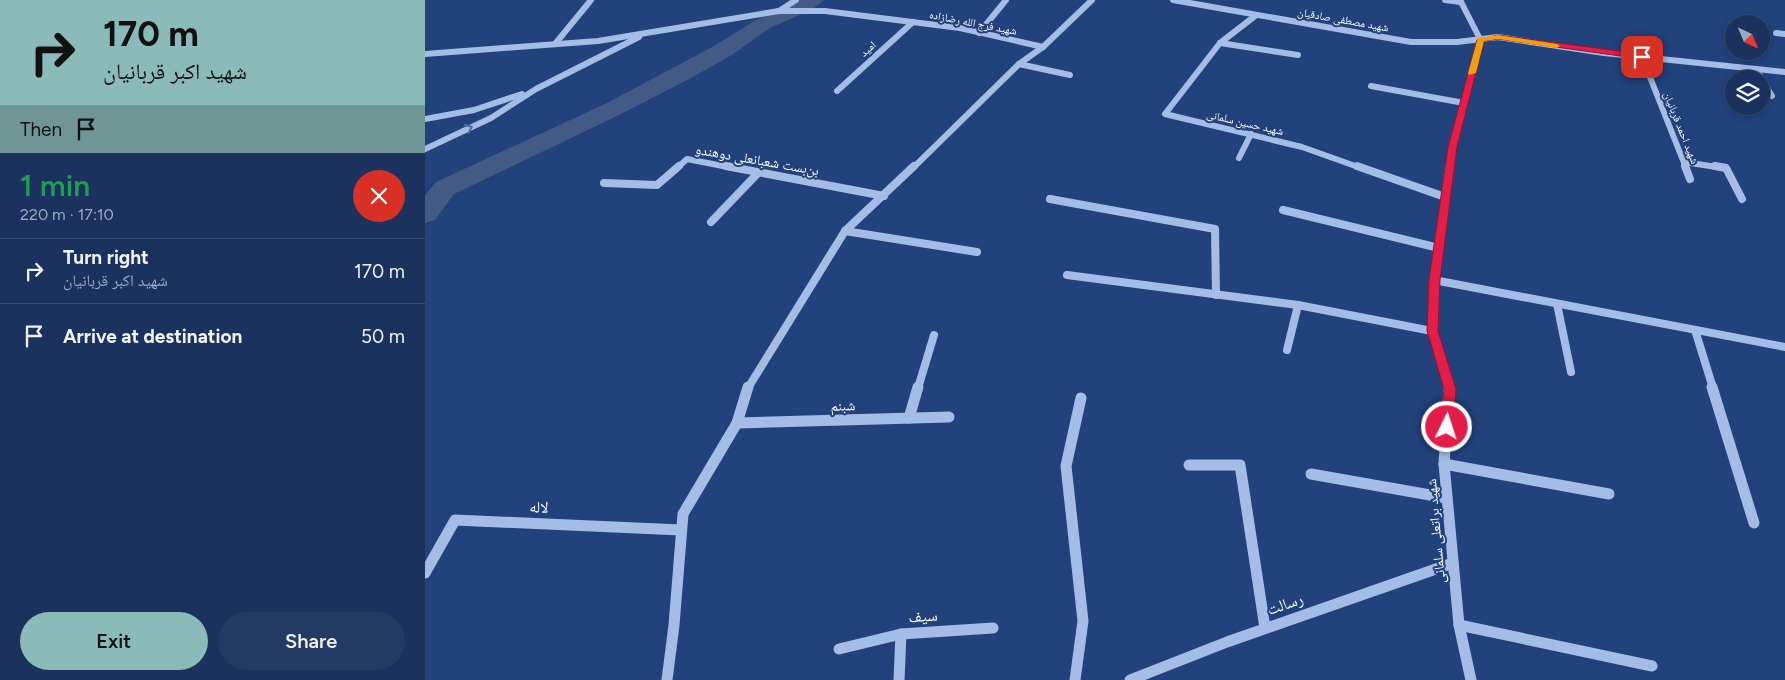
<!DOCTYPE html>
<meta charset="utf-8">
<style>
:root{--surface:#1a325d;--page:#233a63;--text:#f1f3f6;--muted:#9faabc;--line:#384d72;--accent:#8bbbb9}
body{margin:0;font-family:Figtree,"Noto Naskh Arabic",sans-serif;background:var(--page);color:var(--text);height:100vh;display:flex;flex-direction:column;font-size:19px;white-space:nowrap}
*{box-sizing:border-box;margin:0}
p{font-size:16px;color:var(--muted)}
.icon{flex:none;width:28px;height:28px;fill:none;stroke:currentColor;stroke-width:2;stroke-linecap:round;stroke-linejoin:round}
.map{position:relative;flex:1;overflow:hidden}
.details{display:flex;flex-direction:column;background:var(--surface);width:425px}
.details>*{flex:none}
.hud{background:#8bbbb9;color:#111;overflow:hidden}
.needle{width:32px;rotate:136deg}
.controls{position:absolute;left:1300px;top:15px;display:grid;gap:10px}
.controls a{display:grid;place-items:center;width:45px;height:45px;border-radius:50%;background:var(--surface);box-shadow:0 2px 8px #0003,0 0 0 1px var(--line);font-size:25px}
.pin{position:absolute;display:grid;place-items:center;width:42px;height:42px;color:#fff;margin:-21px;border-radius:10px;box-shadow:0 2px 8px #0006}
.me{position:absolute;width:55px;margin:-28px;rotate:4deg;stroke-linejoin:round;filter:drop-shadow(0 0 4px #0008)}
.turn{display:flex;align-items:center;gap:18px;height:105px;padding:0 20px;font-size:22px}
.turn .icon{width:65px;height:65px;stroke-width:2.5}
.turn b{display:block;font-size:35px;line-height:42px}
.then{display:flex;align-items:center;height:48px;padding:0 20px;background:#0003;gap:10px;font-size:19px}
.round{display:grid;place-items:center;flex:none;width:52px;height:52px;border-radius:26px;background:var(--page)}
.overview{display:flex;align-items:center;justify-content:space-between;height:85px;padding:0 20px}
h1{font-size:30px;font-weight:600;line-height:38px;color:#1e9e55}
.button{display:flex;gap:10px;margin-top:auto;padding:10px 20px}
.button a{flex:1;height:58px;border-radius:30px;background:var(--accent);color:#111;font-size:20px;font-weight:600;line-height:58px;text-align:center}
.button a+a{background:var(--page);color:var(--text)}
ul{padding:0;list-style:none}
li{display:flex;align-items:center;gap:15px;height:65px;padding:0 20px;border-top:1px solid var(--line)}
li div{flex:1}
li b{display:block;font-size:19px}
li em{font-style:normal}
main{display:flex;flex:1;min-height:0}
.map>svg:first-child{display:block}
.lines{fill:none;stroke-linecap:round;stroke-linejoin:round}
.canal{fill:#425a85;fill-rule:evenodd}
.minor-far2{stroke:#a5bde6;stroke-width:6}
.minor-far1{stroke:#a5bde6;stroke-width:8}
.minor{stroke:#a5bde6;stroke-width:11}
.oneway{stroke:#506da1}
.route{fill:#e11d48;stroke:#92132f}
.slow{fill:#f59e0b}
.labels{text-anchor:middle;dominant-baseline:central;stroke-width:4;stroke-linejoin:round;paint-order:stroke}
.far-street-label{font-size:11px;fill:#fff;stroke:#22427c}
.street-label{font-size:14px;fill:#fff;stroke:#22427c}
.near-street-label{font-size:16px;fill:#fff;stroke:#22427c}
</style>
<main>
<section class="details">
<div class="hud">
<div class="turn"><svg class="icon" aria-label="right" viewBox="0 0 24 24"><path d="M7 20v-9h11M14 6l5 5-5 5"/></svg><div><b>170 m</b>شهید اکبر قربانیان</div></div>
<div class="then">Then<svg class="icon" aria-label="arrive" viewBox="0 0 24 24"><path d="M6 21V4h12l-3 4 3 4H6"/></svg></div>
</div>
<div class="overview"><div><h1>1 min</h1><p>220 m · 17:10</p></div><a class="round" style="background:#d93025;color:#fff"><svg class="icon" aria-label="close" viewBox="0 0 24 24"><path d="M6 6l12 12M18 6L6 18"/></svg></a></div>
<ul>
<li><svg class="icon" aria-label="right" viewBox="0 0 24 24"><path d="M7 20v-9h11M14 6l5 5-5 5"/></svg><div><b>Turn right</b><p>شهید اکبر قربانیان</p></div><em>170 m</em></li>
<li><svg class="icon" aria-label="arrive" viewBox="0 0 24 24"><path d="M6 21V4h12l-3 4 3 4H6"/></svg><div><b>Arrive at destination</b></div><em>50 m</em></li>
</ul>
<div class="button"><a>Exit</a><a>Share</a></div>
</section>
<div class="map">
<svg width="1360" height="680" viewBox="0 0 1360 680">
<rect width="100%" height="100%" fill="#22427c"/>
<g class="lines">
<polygon class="canal" points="375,0 399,0 388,9 345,28 305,56 266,78 196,114 29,194 10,220 0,223 0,195 11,182 180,104 289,46 331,20"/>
<g class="minor-far2">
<polyline points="748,0 986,42 1032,42 1073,37 1179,53 1360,72"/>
<polyline points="1020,0 1036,2"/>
<polyline points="354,11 371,0"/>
<polyline points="830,16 795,43 740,114 877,147 936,168"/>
<polyline points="554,33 581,0"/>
<polyline points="1351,33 1360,34"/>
<polyline points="795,43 873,55"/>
<polyline points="130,44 166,0"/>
<polyline points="0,54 173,41 354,11 400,11 535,28 618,47"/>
<polyline points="1217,57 1261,168"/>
<polyline points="594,64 645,75"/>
<polyline points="1331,69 1347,96"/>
<polyline points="946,86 1039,103"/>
<polyline points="412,91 488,22"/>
<polyline points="0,119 49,110 97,94"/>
<polyline points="0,149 66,118 111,89 214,37"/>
<polyline points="814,158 826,134"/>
<polyline points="1259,162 1298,168"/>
<polyline points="252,168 262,159 308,168"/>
<polyline points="488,168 594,64 618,47 667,0"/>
<polyline points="1024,168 1027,147 1055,39 1035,0"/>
</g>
<g class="minor-far1">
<polyline points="301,166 459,196"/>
<polyline points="932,166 1020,197"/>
<polyline points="1024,166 1009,280 1007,331 1025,388"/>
<polyline points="1260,166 1265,179"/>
<polyline points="1290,166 1301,168 1317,199"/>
<polyline points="179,183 232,185 254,166"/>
<polyline points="625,199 790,229 791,295"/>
<polyline points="858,210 1014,248"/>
<polyline points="286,222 333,173"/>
<polyline points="420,231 552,252"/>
<polyline points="642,275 873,305 1007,331"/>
<polyline points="1009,280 1360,347"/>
<polyline points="1132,304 1146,372"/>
<polyline points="1270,330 1288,388"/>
<polyline points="862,350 873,305"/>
<polyline points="323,388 420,231 489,166"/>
<polyline points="493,388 509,335"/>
</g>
<g class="minor">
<polyline points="1024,387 1019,464 1034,625 1046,680"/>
<polyline points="1287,387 1329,523"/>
<polyline points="484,418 493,387"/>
<polyline points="312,423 524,417"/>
<polyline points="1019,464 1184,494"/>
<polyline points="764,465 815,465 840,628"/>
<polyline points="886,474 1022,498"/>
<polyline points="0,573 30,520 256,530"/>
<polyline points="1034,625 1227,666"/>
<polyline points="414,649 476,634"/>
<polyline points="242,680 249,625 258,514 312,423 323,387"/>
<polyline points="474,680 476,634 568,628"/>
<polyline points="650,680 658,621 641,466 656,398"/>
<polyline points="705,680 802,642 1028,563"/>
</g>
</g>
<defs><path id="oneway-chevron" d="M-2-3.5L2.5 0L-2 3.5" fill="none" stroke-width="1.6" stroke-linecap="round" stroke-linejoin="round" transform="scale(1.25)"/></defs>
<use class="oneway" href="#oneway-chevron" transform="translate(44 128) rotate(-25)"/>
<polygon class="route" points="1073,35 1217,54 1220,57 1217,59 1073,39 1059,41 1032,147 1015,280 1013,331 1031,389 1028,427 1027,430 1022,432 1018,430 1016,427 1019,389 1002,331 1004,280 1023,147 1052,40"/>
<polygon class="slow" points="1073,35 1132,44 1135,46 1132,48 1073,39 1059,41 1051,73 1044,75 1043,73 1053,38"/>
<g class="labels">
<g class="far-street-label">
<text transform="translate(918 20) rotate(10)">شهید مصطفی صادقیان</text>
<text transform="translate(548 23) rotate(11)">شهید فرج الله رضازاده</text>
<text transform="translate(443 49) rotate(-42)">امید</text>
<text transform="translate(820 123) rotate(13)">شهید حسین سلمانی</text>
<text transform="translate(1256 128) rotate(68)">شهید احمد قربانیان</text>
</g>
<g class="street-label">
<text transform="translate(332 160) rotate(10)">بن‌بست شعبانعلی دوهندو</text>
<text transform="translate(418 406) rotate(-2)">شبنم</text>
<text transform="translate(1011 531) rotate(-95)">شهید براتعلی سلمانی</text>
</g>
<g class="near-street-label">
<text transform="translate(114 507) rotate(3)">لاله</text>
<text transform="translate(860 604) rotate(-19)">رسالت</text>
<text transform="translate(498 616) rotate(-4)">سیف</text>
</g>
</g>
</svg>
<div class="controls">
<a><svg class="needle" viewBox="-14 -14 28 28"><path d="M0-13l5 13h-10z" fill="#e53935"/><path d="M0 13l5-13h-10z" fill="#9faabc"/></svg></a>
<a><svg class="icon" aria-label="layers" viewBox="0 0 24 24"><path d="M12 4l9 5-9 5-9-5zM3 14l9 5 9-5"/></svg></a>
</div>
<div class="pin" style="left:1217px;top:57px;background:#d93025"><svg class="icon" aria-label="arrive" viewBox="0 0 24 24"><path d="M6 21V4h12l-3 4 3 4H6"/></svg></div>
<svg class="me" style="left:1022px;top:427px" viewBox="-20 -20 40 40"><circle r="17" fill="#e11d48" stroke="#fff" stroke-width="3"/><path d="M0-11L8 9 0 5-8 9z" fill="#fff"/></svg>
</div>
</main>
